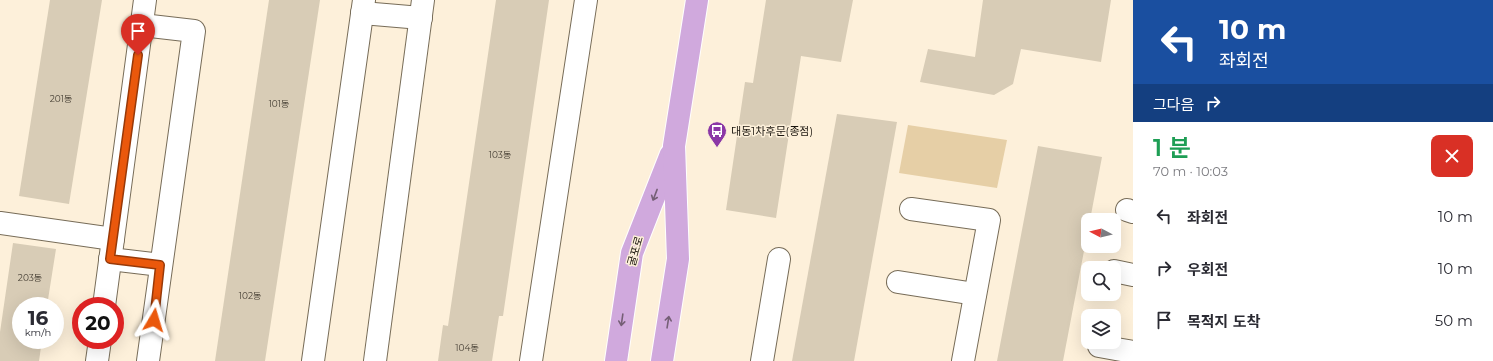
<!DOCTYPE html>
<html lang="ko">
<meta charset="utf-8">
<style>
:root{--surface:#fff;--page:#f7f7f7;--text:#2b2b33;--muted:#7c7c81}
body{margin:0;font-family:Montserrat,"Noto Sans KR",sans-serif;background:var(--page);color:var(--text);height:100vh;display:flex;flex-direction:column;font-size:15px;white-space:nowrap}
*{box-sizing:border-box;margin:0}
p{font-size:13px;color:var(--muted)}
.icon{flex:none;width:22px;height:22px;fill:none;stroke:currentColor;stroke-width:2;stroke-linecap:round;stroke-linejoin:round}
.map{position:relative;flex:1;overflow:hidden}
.panel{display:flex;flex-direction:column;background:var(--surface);width:360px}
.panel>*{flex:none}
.guide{background:#1a4fa0;color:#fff;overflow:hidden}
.needle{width:26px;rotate:277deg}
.controls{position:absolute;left:1081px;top:213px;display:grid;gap:8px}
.controls a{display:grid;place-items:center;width:40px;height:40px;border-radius:8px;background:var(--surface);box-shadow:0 4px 16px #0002;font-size:20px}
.speed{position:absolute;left:12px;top:297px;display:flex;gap:8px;font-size:20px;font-weight:700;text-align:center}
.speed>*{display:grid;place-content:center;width:52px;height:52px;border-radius:50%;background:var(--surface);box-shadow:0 4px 16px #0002;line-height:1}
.speed small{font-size:10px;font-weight:400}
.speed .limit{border:6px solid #d22;background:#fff;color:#111}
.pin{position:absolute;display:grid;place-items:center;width:34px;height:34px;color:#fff;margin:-41px -17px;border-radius:50% 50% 50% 0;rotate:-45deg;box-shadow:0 0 4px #0007}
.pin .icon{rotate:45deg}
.me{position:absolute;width:44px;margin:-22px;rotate:7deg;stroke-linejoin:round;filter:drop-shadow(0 0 3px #0008)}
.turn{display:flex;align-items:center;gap:14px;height:84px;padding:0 20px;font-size:18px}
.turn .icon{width:52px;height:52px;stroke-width:2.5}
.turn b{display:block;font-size:28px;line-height:34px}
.then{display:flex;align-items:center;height:38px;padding:0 20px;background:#0003;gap:8px;font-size:15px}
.round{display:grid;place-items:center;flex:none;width:42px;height:42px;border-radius:8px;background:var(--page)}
.summary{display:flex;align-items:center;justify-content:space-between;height:68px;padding:0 20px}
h1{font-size:24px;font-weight:600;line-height:30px;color:#1e9e55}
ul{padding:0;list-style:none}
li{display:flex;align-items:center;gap:12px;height:52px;padding:0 20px}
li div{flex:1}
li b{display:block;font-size:15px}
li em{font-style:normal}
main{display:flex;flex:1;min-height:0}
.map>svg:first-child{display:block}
.green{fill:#e6cfa6}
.building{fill:#d8ccb6}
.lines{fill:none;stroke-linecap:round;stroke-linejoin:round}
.minor-casing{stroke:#776c58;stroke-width:24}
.major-casing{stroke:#fff;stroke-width:24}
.minor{stroke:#fff;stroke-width:22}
.major{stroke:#d0a9dd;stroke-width:22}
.oneway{stroke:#755f76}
.route-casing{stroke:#983908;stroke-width:10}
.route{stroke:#ea580c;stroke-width:7}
.labels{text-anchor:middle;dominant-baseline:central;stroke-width:3;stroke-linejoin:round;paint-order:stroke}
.number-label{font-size:9px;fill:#4a4338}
.poi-label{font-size:11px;fill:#1a150e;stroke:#fdf0da;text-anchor:start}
.street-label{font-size:11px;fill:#1a150e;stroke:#fdf0da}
</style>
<main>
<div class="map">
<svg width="1133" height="361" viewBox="0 0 1133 361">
<rect width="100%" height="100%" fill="#fdf0da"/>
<polygon class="green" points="908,125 1007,140 997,188 899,173"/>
<g class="building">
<polygon points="50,0 102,0 69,204 19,196"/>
<polygon points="269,0 320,0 265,361 215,361"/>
<polygon points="496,0 549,0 503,316 499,316 492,361 438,361 443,325 448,326"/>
<polygon points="766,0 853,0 841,62 801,56 776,218 726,210 745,82 753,83"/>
<polygon points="983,0 1111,0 1101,62 1021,49 1013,84 994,95 920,82 928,49 975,57"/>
<polygon points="837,114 897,122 854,361 792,361"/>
<polygon points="1038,146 1102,157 1090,220 1088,220 1088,230 1063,361 997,361"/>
<polygon points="13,243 56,249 47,306 21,306 21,340 42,340 39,361 0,361 0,332"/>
</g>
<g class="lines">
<defs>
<g id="minor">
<polyline points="362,13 421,18"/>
<polyline points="142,25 194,31 148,361"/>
<polyline points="911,209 989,220 963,361"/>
<polyline points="1127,210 1133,212"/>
<polyline points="0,223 113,239"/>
<polyline points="110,259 161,265"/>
<polyline points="1114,271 1133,275"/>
<polyline points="898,282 975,294"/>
<polyline points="104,306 145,0"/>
<polyline points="1099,346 1133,352"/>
<polyline points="97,361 100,340"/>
<polyline points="313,361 364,0"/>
<polyline points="375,361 423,0"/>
<polyline points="531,361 586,0"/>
<polyline points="762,361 779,259"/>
</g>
<g id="major">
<polyline points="616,361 632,253 671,154"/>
<polyline points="662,361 678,259 674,146 697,0"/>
</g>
</defs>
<use href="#minor" class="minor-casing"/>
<use href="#major" class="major-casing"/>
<use href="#minor" class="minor"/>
<use href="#major" class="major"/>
</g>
<defs><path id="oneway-shaft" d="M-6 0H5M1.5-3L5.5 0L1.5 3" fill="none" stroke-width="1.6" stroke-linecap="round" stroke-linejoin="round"/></defs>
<g class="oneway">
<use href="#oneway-shaft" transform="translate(655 195) rotate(111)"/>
<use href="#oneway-shaft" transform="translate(622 320) rotate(98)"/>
<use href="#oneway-shaft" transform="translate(668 322) rotate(-81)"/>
</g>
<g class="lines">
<defs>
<polyline id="route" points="138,55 110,259 160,265 154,320"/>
</defs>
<use href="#route" class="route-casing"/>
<use href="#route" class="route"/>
</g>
<defs>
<symbol id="bus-pin" viewBox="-11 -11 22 30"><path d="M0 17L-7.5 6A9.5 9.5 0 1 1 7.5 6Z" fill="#8b37a6" stroke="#fdf0da"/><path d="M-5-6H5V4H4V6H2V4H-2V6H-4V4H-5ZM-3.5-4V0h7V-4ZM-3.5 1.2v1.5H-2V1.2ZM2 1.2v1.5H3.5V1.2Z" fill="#fff"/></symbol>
</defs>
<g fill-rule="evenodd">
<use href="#bus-pin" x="706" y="120" width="22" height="30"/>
</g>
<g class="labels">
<g class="number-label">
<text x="61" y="98">201동</text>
<text x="279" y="103">101동</text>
<text x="500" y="154">103동</text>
<text x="30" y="277">203동</text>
<text x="250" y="295">102동</text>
<text x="467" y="347">104동</text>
</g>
<g class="poi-label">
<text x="731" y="131">대동1차후문(종점)</text>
</g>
<g class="street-label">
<text transform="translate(635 251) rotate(-74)">굴포로</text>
</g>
</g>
</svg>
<div class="controls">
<a><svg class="needle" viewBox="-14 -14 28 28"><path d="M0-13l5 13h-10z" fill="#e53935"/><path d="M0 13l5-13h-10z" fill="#7c7c81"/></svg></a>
<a><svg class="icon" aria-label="search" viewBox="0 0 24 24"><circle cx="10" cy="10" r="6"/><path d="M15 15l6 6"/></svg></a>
<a><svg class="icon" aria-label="layers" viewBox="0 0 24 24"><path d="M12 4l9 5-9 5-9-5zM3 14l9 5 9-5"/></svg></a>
</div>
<div class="speed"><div>16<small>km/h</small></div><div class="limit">20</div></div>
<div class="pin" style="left:138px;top:55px;background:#d93025"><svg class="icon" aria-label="arrive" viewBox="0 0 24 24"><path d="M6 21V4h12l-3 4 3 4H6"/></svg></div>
<svg class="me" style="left:154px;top:320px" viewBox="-20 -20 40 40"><path d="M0-17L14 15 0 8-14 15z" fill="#ea580c" stroke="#fff" stroke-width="4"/></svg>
</div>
<section class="panel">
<div class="guide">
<div class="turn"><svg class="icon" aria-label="left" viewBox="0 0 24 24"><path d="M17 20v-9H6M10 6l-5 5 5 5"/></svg><div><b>10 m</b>좌회전</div></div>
<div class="then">그다음<svg class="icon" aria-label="right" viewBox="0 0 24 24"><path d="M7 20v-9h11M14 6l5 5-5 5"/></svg></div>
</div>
<div class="summary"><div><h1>1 분</h1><p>70 m · 10:03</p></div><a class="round" style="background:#d93025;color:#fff"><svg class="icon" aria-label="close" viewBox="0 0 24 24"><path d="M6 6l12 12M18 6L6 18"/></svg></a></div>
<ul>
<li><svg class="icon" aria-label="left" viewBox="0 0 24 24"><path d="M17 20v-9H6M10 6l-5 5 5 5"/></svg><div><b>좌회전</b></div><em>10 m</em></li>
<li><svg class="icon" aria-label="right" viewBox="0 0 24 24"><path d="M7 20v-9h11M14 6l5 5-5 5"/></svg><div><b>우회전</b></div><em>10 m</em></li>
<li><svg class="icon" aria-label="arrive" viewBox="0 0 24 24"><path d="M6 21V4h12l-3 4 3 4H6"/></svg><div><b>목적지 도착</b></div><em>50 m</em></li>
</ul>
</section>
</main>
